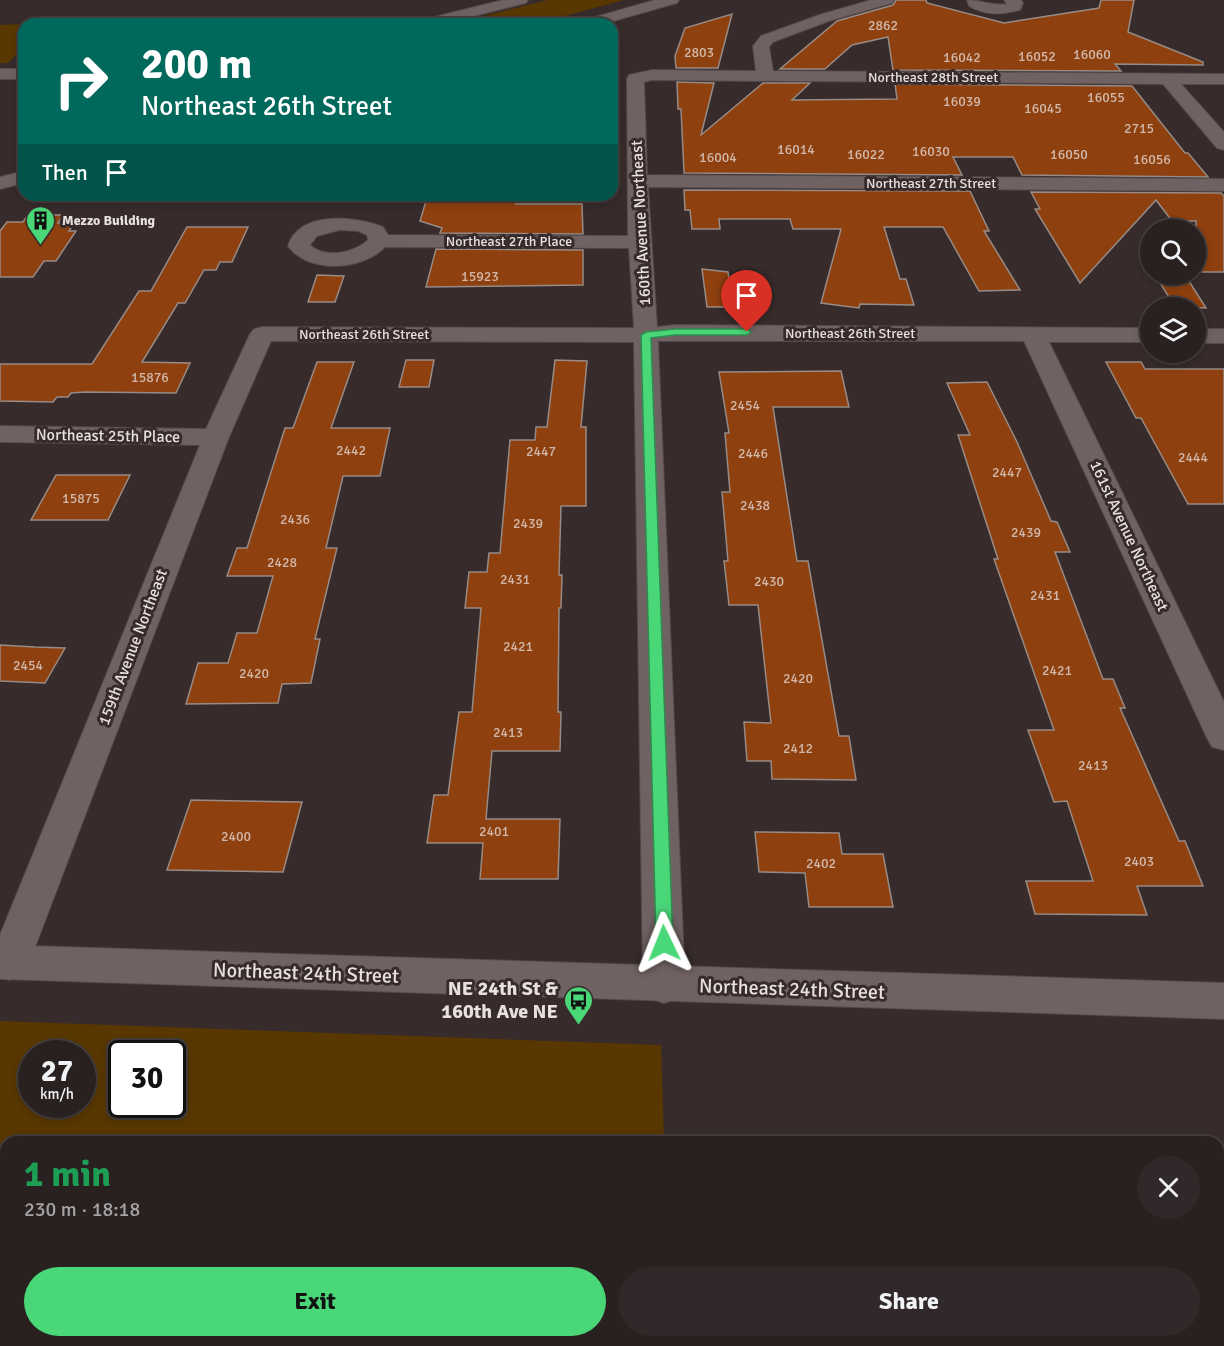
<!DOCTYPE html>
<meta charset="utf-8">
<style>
:root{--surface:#292020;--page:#312829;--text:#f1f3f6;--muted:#a5a3a5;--line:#453e3e;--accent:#49d778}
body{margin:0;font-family:Signika,sans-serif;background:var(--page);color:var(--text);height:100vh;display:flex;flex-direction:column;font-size:22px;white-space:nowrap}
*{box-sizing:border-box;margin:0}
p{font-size:20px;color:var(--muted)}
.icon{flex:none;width:33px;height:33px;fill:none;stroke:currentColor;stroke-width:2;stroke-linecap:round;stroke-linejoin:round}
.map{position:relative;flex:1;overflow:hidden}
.details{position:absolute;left:0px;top:1136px;width:1224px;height:212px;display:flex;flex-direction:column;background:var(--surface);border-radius:18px 18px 0 0;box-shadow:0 3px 9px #0003,0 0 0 2px var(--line)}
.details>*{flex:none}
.hud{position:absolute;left:18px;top:18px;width:600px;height:183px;border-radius:18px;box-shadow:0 3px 9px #0003,0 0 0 2px var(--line);background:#00695c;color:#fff;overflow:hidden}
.buttons{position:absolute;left:1140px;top:219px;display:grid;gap:12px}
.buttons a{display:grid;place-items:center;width:66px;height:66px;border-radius:50%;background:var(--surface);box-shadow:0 3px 9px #0003,0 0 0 2px var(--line);font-size:30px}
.speed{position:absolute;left:18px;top:1040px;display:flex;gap:12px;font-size:30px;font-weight:700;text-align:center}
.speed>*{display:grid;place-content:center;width:78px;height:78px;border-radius:50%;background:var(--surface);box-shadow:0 3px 9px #0003,0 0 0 2px var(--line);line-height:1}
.speed small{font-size:15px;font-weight:400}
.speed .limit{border:3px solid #111;border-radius:9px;background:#fff;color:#111}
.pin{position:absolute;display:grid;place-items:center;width:51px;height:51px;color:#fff;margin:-62px -26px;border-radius:50% 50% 50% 0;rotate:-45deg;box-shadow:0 0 6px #0007}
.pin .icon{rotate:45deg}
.me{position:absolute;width:66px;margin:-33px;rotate:358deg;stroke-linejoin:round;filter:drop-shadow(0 0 4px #0008)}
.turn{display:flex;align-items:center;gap:21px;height:126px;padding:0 24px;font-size:27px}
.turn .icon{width:78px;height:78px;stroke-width:2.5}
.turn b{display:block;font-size:42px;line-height:51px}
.then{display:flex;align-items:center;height:57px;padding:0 24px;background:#0003;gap:12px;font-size:22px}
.round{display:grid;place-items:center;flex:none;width:63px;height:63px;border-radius:32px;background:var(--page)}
.overview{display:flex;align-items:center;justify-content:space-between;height:102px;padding:0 24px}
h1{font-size:36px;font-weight:700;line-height:45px;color:#1e9e55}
.primary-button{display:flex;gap:12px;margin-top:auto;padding:12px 24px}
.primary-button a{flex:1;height:69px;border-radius:36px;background:var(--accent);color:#111;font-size:24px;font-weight:700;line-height:69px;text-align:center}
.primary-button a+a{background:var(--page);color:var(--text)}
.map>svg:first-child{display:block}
.green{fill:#583700;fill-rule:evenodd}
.building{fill:#8e400e;stroke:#988b85;stroke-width:1.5}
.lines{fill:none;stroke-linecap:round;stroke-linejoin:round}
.street-casing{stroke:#534948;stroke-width:2}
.secondary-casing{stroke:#534948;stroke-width:2}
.street{fill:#706262;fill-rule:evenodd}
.secondary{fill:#706262;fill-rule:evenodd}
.route{fill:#49d778;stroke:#2f8c4e;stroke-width:1.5}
.labels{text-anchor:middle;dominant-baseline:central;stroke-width:6;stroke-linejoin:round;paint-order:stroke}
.number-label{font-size:14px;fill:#d2b8ab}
.far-street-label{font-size:14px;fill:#e8e0df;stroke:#372b2b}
.far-poi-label{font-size:14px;font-weight:bold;fill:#e8e0df;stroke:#372b2b;text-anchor:start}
.street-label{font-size:16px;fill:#e8e0df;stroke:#372b2b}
.near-street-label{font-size:20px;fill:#e8e0df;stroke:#372b2b}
.near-poi-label{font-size:20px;font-weight:bold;fill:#e8e0df;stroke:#372b2b;text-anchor:end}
</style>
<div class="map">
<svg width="1224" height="1346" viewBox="0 0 1224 1346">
<rect width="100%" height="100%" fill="#372b2b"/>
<g class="green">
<polygon points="548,0 624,0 535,24 451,24"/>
<polygon points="24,24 24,46 8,63 0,63 0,25"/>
<path d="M0,1021l661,24 3,96 -658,1v94l-6,-7zM32,1053h50v51h-50zM122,1053h50v51h-50z"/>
<polygon points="1224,1192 1224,1346 1169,1346 1168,1341 1218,1341 1218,1199"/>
<polygon points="89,1341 671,1341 672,1346 92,1346"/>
</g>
<g class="building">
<polygon points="896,0 926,0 927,3 1004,23 1099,8 1101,0 1134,0 1128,32 1203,62 1203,65 1115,64 1121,71 893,70 888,37 852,45 825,69 780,69 837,21 893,5"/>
<polygon points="732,14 718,68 676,68 675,56 685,28"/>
<polygon points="677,82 714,83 701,135 763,83 810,83 792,100 897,99 895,84 1132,86 1185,153 1188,153 1208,177 1022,175 1013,157 953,157 962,175 684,173 681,109 678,109"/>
<polygon points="684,190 970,191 989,231 984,231 1020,290 979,291 943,227 884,227 900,279 906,279 914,305 860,304 859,308 821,303 841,229 793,229 790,219 719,219 720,229 692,229 690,210 685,210"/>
<polygon points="1031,192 1221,193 1224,196 1224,272 1196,272 1196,221 1172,221 1156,200 1080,283 1035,209 1040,209"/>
<polygon points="427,198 517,198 516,204 582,204 583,234 440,233 442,228 420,221"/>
<polygon points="28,215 63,215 58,223 74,223 69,231 76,231 56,261 44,261 33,277 0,277 0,231 7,222 23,222"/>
<polygon points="187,227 248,227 232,262 220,262 216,270 204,270 185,303 178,303 142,362 190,363 176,393 85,392 71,393 68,397 57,397 53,402 0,401 0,364 92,364 139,291 151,291"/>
<polygon points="436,249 583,250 583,285 426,287"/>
<polygon points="702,269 728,272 734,307 707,307"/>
<polygon points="317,275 344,276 335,302 308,302"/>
<polygon points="1157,278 1187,278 1206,308 1175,307"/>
<polygon points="406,360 434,360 429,387 399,387"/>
<polygon points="555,360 587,361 581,427 586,427 586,506 561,506 559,575 562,575 561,608 559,608 558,712 561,712 560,751 492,751 486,819 560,819 558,879 480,879 483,843 427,843 434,795 448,795 459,712 472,712 481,608 465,608 469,572 487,572 489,553 500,553 510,440 535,440 536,427 547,427"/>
<polygon points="317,362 354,362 331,428 390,428 380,476 343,476 326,548 337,548 315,639 320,639 311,683 282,684 278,703 186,704 198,663 228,663 237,633 257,633 273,576 227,576 237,548 247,548 285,428 293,428"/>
<polygon points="1106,362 1141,362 1145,369 1224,369 1224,504 1188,504 1141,418 1136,418"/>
<polygon points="841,371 849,407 773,407 797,561 808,561 839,736 849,736 856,780 772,779 771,761 747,761 744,722 771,723 758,605 729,605 724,561 728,561 722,492 730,492 725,433 729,433 719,372"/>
<polygon points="987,382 1017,442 1051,521 1057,522 1070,552 1055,552 1103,679 1113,679 1125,708 1120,708 1179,841 1185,841 1203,886 1137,886 1147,915 1035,914 1026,881 1093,881 1067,801 1054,802 1028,730 1054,730 994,559 998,559 958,435 970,435 947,383"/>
<polygon points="56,475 130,475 108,520 31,520"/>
<polygon points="0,645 35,647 65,648 45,683 0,681"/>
<polygon points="191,800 302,802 283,872 167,870"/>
<polygon points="755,832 839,833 842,854 883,854 893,907 809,907 805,873 759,872"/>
</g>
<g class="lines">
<defs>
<g id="street">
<polygon points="503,0 528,0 526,3 442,24 415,24 418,21"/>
<path d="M871,0h23l-2,3 -63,18 -56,21 -4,5 4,24 451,3v10h-43l43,48v18l-7,-2 -54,-64 -511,-4 -8,2 3,93 577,4v12l-576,-4 9,140 18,-2 475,3v14h-101l175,360v48l-12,-3 -5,-9 -183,-397h-366l27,644 -6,13 -15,5 -15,-5 -6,-13 -9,-643 -363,-1 -42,96 -200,526 -6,12 -14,5 -9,-3v-42l200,-490 -200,-3v-16l206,3 44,-95 4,-5 8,-2 372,1 -5,-80 -244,-1c-23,24 -77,27 -97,-1 11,-36 68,-30 95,-19l5,8 240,1 -1,-157 2,-4 23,-5 104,1 -3,-25 8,-10 58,-21zM340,230l18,1 9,4 1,5c-14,13 -43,19 -58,5l7,-9z"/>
<path d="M967,0c14,0 25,6 40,4l-3,-4h17l2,3 -3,7c-18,5 -35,6 -51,-4z"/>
<rect x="0" y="69" width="24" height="10"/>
<rect x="1196" y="329" width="28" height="14"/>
</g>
<g id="secondary">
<polygon points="655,0 679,0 677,3 603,24 578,24 581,21"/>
<polygon points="24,171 24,183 0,189 0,177"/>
<polygon points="0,945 1224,983 1224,1019 0,979"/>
</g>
</defs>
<use href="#street" class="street-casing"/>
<use href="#secondary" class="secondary-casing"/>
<use href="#street" class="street"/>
<use href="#secondary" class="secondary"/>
</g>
<polygon class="route" points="675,329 747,329 751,332 747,335 675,335 651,338 673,943 670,948 664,950 658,948 656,943 641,335 646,332"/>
<defs>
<symbol id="building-pin" viewBox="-11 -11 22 30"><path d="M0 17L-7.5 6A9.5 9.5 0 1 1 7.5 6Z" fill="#49d778" stroke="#372b2b"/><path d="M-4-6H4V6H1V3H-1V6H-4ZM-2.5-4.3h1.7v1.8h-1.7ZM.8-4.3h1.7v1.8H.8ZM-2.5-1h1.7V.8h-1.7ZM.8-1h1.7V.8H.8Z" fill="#111"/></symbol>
<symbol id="bus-pin" viewBox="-11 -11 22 30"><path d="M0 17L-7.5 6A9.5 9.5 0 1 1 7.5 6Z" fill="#49d778" stroke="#372b2b"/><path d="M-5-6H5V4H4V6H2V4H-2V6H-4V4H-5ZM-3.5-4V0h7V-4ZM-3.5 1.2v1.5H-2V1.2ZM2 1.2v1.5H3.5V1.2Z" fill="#111"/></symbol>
</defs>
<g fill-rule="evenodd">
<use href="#building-pin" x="24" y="204" width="33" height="45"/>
<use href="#bus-pin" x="562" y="984" width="33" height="45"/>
</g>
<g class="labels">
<g class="number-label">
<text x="883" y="25">2862</text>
<text x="699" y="52">2803</text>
<text x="1092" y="54">16060</text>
<text x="1037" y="56">16052</text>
<text x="962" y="57">16042</text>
<text x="1106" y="97">16055</text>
<text x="962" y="101">16039</text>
<text x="1043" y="108">16045</text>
<text x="1139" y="128">2715</text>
<text x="796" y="149">16014</text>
<text x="931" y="151">16030</text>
<text x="866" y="154">16022</text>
<text x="1069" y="154">16050</text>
<text x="718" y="157">16004</text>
<text x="1152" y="159">16056</text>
<text x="480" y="276">15923</text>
<text x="150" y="377">15876</text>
<text x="745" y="405">2454</text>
<text x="351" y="450">2442</text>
<text x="541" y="451">2447</text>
<text x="753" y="453">2446</text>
<text x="1193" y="457">2444</text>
<text x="1007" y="472">2447</text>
<text x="81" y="498">15875</text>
<text x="755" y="505">2438</text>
<text x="295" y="519">2436</text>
<text x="528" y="523">2439</text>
<text x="1026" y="532">2439</text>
<text x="282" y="562">2428</text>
<text x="515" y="579">2431</text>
<text x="769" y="581">2430</text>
<text x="1045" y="595">2431</text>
<text x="518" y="646">2421</text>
<text x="28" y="665">2454</text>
<text x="1057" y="670">2421</text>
<text x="254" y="673">2420</text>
<text x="798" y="678">2420</text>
<text x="508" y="732">2413</text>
<text x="798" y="748">2412</text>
<text x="1093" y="765">2413</text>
<text x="494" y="831">2401</text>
<text x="236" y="836">2400</text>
<text x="1139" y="861">2403</text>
<text x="821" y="863">2402</text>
</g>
<g class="far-street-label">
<text x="933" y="77">Northeast 28th Street</text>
<text x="931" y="183">Northeast 27th Street</text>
<text x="509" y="241">Northeast 27th Place</text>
<text x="850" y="333">Northeast 26th Street</text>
<text x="364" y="334">Northeast 26th Street</text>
</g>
<g class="far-poi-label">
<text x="62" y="220">Mezzo Building</text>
</g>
<g class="street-label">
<text transform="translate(641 223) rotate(-93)">160th Avenue Northeast</text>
<text transform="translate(108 436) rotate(1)">Northeast 25th Place</text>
<text transform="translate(1129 536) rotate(65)">161st Avenue Northeast</text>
<text transform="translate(133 647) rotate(-69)">159th Avenue Northeast</text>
</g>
<g class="near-street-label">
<text transform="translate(306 973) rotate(2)">Northeast 24th Street</text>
<text transform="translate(792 989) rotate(2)">Northeast 24th Street</text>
</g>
<g class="near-poi-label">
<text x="558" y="988">NE 24th St &amp;<tspan x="558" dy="23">160th Ave NE</tspan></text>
</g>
</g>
</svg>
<div class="buttons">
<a><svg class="icon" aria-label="search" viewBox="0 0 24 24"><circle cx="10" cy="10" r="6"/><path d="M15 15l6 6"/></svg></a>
<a><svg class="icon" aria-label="layers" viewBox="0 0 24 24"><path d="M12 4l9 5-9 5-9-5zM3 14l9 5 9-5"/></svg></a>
</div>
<div class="speed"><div>27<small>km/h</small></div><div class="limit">30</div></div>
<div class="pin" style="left:747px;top:332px;background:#d93025"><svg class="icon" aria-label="arrive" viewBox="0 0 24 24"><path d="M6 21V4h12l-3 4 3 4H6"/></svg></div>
<svg class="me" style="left:664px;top:943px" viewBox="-20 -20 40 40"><path d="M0-17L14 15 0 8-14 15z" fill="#49d778" stroke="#fff" stroke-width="4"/></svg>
<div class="hud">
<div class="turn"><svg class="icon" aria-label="right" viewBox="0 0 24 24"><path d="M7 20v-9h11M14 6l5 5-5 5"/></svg><div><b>200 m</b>Northeast 26th Street</div></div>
<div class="then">Then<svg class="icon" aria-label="arrive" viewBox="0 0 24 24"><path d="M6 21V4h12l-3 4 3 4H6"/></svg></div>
</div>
<section class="details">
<div class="overview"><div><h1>1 min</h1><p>230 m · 18:18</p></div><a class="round"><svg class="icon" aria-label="close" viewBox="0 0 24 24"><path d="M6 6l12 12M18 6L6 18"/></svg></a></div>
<div class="primary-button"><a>Exit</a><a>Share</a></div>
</section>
</div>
